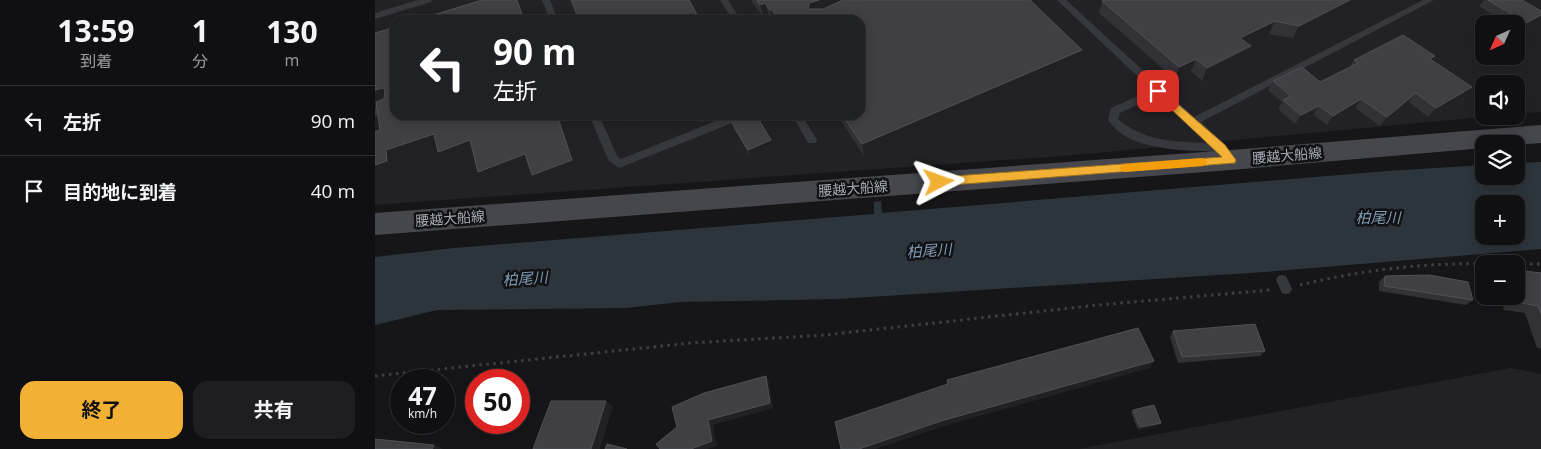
<!DOCTYPE html>
<html lang="ja">
<meta charset="utf-8">
<style>
:root{--surface:#101012;--page:#1e1e20;--text:#f1f3f6;--muted:#9c9d9f;--line:#303032;--accent:#f2b134}
body{margin:0;font-family:"Open Sans","Noto Sans JP",sans-serif;background:var(--page);color:var(--text);height:100vh;display:flex;flex-direction:column;font-size:19px;white-space:nowrap}
*{box-sizing:border-box;margin:0}
p{font-size:16px;color:var(--muted)}
.icon{flex:none;width:28px;height:28px;fill:none;stroke:currentColor;stroke-width:2;stroke-linecap:round;stroke-linejoin:round}
.map{position:relative;flex:1;overflow:hidden}
.details{display:flex;flex-direction:column;background:var(--surface);width:375px}
.details>*{flex:none}
.top-card{position:absolute;left:15px;top:15px;width:475px;height:105px;border-radius:15px;box-shadow:0 2px 12px #0003,0 0 0 1px var(--line);background:#202124;color:#fff;overflow:hidden}
.needle{width:32px;rotate:225deg}
.buttons{position:absolute;left:1100px;top:15px;display:grid;gap:10px}
.buttons a{display:grid;place-items:center;width:50px;height:50px;border-radius:10px;background:var(--surface);box-shadow:0 2px 12px #0003,0 0 0 1px var(--line);font-size:25px}
.speed{position:absolute;left:15px;top:369px;display:flex;gap:10px;font-size:25px;font-weight:700;text-align:center}
.speed>*{display:grid;place-content:center;width:65px;height:65px;border-radius:50%;background:var(--surface);box-shadow:0 2px 12px #0003,0 0 0 1px var(--line);line-height:1}
.speed small{font-size:12px;font-weight:400}
.speed .limit{border:8px solid #d22;background:#fff;color:#111}
.pin{position:absolute;display:grid;place-items:center;width:42px;height:42px;color:#fff;margin:-21px;border-radius:10px;box-shadow:0 2px 8px #0006}
.me{position:absolute;width:55px;margin:-28px;rotate:86deg;stroke-linejoin:round;filter:drop-shadow(0 0 4px #0008)}
.turn{display:flex;align-items:center;gap:18px;height:105px;padding:0 20px;font-size:22px}
.turn .icon{width:65px;height:65px;stroke-width:2.5}
.turn b{display:block;font-size:35px;line-height:42px}
.eta{display:flex;justify-content:space-evenly;align-items:center;height:85px;text-align:center}
.eta b{font-size:30px;font-weight:700;line-height:35px}
.button{display:flex;gap:10px;margin-top:auto;padding:10px 20px}
.button a{flex:1;height:58px;border-radius:15px;background:var(--accent);color:#111;font-size:20px;font-weight:700;line-height:58px;text-align:center}
.button a+a{background:var(--page);color:var(--text)}
ul{padding:0;list-style:none}
li{display:flex;align-items:center;gap:15px;height:70px;padding:0 20px;border-top:1px solid var(--line)}
li div{flex:1}
li b{display:block;font-size:19px}
li em{font-style:normal}
main{display:flex;flex:1;min-height:0}
.map>svg:first-child{display:block}
.built{fill:#222225;fill-rule:evenodd}
.water{fill:#2c353c;fill-rule:evenodd}
.lines{fill:none;stroke-linecap:round;stroke-linejoin:round}
.path{stroke:#3d3f44;stroke-width:3;stroke-dasharray:2.5 4.5;stroke-linecap:butt}
.lane{fill:#37383d;fill-rule:evenodd}
.secondary{fill:#45474d;fill-rule:evenodd}
.wall{fill:#323236}
.shaded-wall{fill:#212124}
.building{fill:#3f3f44;stroke:#4f5156}
.route{fill:#f2b134;stroke:#9d7322}
.slow{fill:#f59e0b}
.labels{text-anchor:middle;dominant-baseline:central;stroke-width:5;stroke-linejoin:round;paint-order:stroke}
.street-label{font-size:14px;fill:#a8adb8;stroke:#111113}
.water-label{font-size:15px;font-style:italic;fill:#7f9bb3;stroke:#111113}
</style>
<main>
<section class="details">
<div class="eta">
<div><b>13:59</b><p>到着</p></div>
<div><b>1</b><p>分</p></div>
<div><b>130</b><p>m</p></div>
</div>
<ul>
<li><svg class="icon" aria-label="left" viewBox="0 0 24 24"><path d="M17 20v-9H6M10 6l-5 5 5 5"/></svg><div><b>左折</b></div><em>90 m</em></li>
<li><svg class="icon" aria-label="arrive" viewBox="0 0 24 24"><path d="M6 21V4h12l-3 4 3 4H6"/></svg><div><b>目的地に到着</b></div><em>40 m</em></li>
</ul>
<div class="button"><a>終了</a><a>共有</a></div>
</section>
<div class="map">
<svg width="1166" height="449" viewBox="0 0 1166 449">
<rect width="100%" height="100%" fill="#161618"/>
<g class="built">
<path d="M0,0h1166v112l-25,2v-30h-32v32h9l-418,39 -700,50zM20,20h465v95h-465zM1109,24h32v32h-32z"/>
<polygon points="1136,368 1166,374 1166,449 703,449"/>
</g>
<path class="water" d="M1166,162v87l-276,23 -427,27 -158,3 -54,6 -189,2 -62,15v-68l79,-9 420,-34v-12l7,-1 1,12 505,-42 97,-6v11h32v-13zM1109,204h32v32h-32z"/>
<g class="lines">
<g class="path">
<polyline points="1141,264 1166,264"/>
<path d="M925,285c66,-16 131,-23 198,-21"/>
<polyline points="0,376 316,343 450,335 723,305 895,290"/>
</g>
<g class="lane">
<polygon points="43,0 57,0 56,2 0,19 0,13"/>
<polygon points="167,0 175,0 183,20 175,20"/>
<polygon points="345,0 353,0 366,20 358,20"/>
<path d="M682,0h9l128,117 229,-117h11l-233,122c13,12 26,23 35,38l-5,4 -4,-1 -8,-11c-34,-2 -90,0 -111,-32l3,-12 41,-18zM783,95l52,48c-32,-1 -66,-1 -92,-24l2,-6z"/>
<polygon points="20,102 20,110 0,116 0,108"/>
<polygon points="214,115 224,115 242,156 246,159 356,115 371,115 370,118 244,168 234,161"/>
<polygon points="417,115 427,115 442,140 441,143 433,143"/>
<polygon points="907,275 911,276 917,289 915,293 911,294 907,293 901,280 903,276"/>
</g>
<polygon class="secondary" points="1166,125 1166,143 1141,145 1109,144 1109,148 856,170 0,235 0,213 856,150"/>
</g>
<g class="wall">
<polygon points="376,0 655,0 707,50 704,63 489,156 462,115 485,115 485,20 397,20 394,16 389,18"/>
<polygon points="1109,0 1147,0 1162,21 1144,31 1141,30 1141,24 1132,24 1104,6"/>
<polygon points="727,1 969,12 918,38 894,34 873,44 876,46 870,59 827,81 816,71 800,79 724,13"/>
<polygon points="979,60 1057,60 1088,97 1053,117 1034,102 1005,126 980,108 952,125 938,115 920,124 903,109 907,102 893,90 898,81 945,82 974,68"/>
<polygon points="365,115 381,115 396,140 399,148 376,158 359,129 356,121 366,117"/>
<polygon points="1109,267 1109,295 1108,295 1100,273"/>
<polygon points="1166,273 1166,348 1162,348 1150,313 1129,310 1125,296 1141,296"/>
<polygon points="1010,276 1098,300 1091,305 1004,291 1004,282"/>
<polygon points="798,331 890,351 885,356 803,363 795,337"/>
<polygon points="758,410 786,423 784,425 763,430 756,412"/>
</g>
<g class="shaded-wall">
<polygon points="142,0 145,0 147,3 153,20 149,20"/>
<polygon points="444,0 482,0 437,16 433,9 434,3"/>
<polygon points="975,0 976,0 969,12 918,38 924,26"/>
<polygon points="390,3 394,16 389,18 385,5"/>
<polygon points="395,10 397,10 400,20 398,20"/>
<polygon points="1166,15 1166,17 1162,21 1144,31 1151,23"/>
<polygon points="900,21 894,34 860,50 865,38"/>
<polygon points="876,46 870,59 827,81 832,68"/>
<polygon points="707,50 704,63 489,156 487,144"/>
<polygon points="821,59 816,71 800,79 804,67"/>
<polygon points="0,84 7,88 19,100 12,102 7,97 0,99"/>
<polygon points="1097,87 1088,97 1053,117 1061,108"/>
<polygon points="1041,93 1034,102 1005,126 1012,117"/>
<polygon points="986,99 980,108 952,125 958,116"/>
<polygon points="944,106 938,115 920,124 926,115"/>
<polygon points="182,115 186,115 206,171 167,187 157,175"/>
<polygon points="244,115 286,115 252,128"/>
<polygon points="59,134 70,145 24,162 25,173 0,180 0,165 11,150"/>
<polygon points="95,140 106,152 74,164 63,152"/>
<polygon points="396,140 399,148 376,158 373,150"/>
<polygon points="150,154 160,165 114,183 103,172"/>
<polygon points="779,361 775,368 566,427 501,449 484,449 566,421"/>
<polygon points="391,376 394,381 398,408 338,425 342,446 332,449 316,449 333,420"/>
<polygon points="231,401 238,406 225,449 216,449"/>
<polygon points="786,423 784,425 763,430 765,427"/>
<polygon points="59,445 68,449 57,449"/>
</g>
<g class="building">
<polygon points="107,0 142,0 149,20 42,20"/>
<polygon points="196,0 314,0 325,20 204,20"/>
<polygon points="382,0 444,0 434,3 433,9 448,9 468,0 655,0 707,50 487,144 467,115 485,115 485,20 404,20 397,10 395,10 390,3 385,5"/>
<polygon points="728,0 975,0 924,26 900,21 865,38 876,46 832,68 821,59 804,67 727,1"/>
<polygon points="1113,0 1147,0 1166,11 1166,15 1151,23"/>
<polygon points="20,27 20,115 182,115 197,160 157,175 150,154 103,172 95,140 63,152 59,134 11,150 12,161 0,165 0,132 5,130 1,102 9,99 10,90 7,88 0,90 0,33"/>
<polygon points="1028,35 1060,56 1055,59 1097,87 1061,108 1041,93 1012,117 986,99 958,116 944,106 926,115 908,100 916,96 898,81 927,67 945,82 983,63 979,60"/>
<polygon points="371,115 381,115 396,140 373,150 356,121"/>
<polygon points="1141,270 1166,273 1166,314 1163,306 1141,302 1139,296 1141,296"/>
<polygon points="1054,275 1093,282 1098,300 1009,286 1010,276"/>
<polygon points="880,324 890,351 807,357 798,331"/>
<polygon points="763,328 779,361 566,421 484,449 466,449 460,422 573,384 572,380"/>
<polygon points="391,376 395,403 333,420 337,441 316,449 285,449 281,444 302,427 297,407 329,393"/>
<polygon points="176,401 231,401 216,449 158,449"/>
<polygon points="779,405 786,423 765,427 758,410"/>
<polygon points="0,439 59,445 57,449 0,449"/>
<polygon points="232,444 252,449 230,449"/>
</g>
<polygon class="route" points="783,87 850,145 861,160 860,163 564,186 558,182 564,177 847,157 779,93 779,88"/>
<polygon class="slow" points="828,158 833,162 828,166 749,172 744,168 749,164"/>
<g class="labels">
<g class="street-label">
<text transform="translate(912 155) rotate(-5)">腰越大船線</text>
<text transform="translate(478 188) rotate(-4)">腰越大船線</text>
<text transform="translate(75 218) rotate(-4)">腰越大船線</text>
</g>
<g class="water-label">
<text x="1003" y="217">柏尾川</text>
<text transform="translate(554 250) rotate(-4)">柏尾川</text>
<text transform="translate(150 278) rotate(-4)">柏尾川</text>
</g>
</g>
</svg>
<div class="buttons">
<a><svg class="needle" viewBox="-14 -14 28 28"><path d="M0-13l5 13h-10z" fill="#e53935"/><path d="M0 13l5-13h-10z" fill="#9c9d9f"/></svg></a>
<a><svg class="icon" aria-label="sound" viewBox="0 0 24 24"><path d="M4 9h4l5-4v14l-5-4H4zM17 9q2 3 0 6"/></svg></a>
<a><svg class="icon" aria-label="layers" viewBox="0 0 24 24"><path d="M12 4l9 5-9 5-9-5zM3 14l9 5 9-5"/></svg></a>
<a>+</a>
<a>−</a>
</div>
<div class="speed"><div>47<small>km/h</small></div><div class="limit">50</div></div>
<div class="pin" style="left:783px;top:91px;background:#d93025"><svg class="icon" aria-label="arrive" viewBox="0 0 24 24"><path d="M6 21V4h12l-3 4 3 4H6"/></svg></div>
<svg class="me" style="left:564px;top:182px" viewBox="-20 -20 40 40"><path d="M0-17L14 15 0 8-14 15z" fill="#f2b134" stroke="#fff" stroke-width="4"/></svg>
<div class="top-card">
<div class="turn"><svg class="icon" aria-label="left" viewBox="0 0 24 24"><path d="M17 20v-9H6M10 6l-5 5 5 5"/></svg><div><b>90 m</b>左折</div></div>
</div>
</div>
</main>
